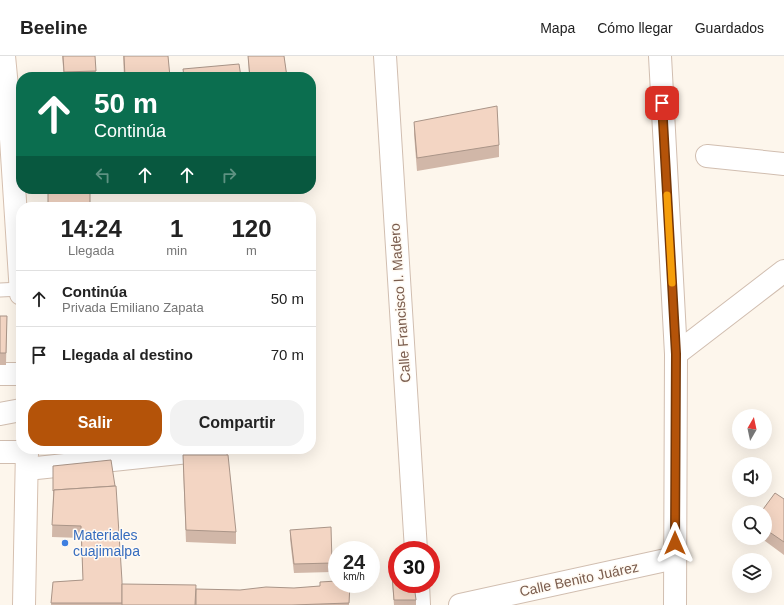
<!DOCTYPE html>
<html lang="es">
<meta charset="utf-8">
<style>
:root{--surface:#fff;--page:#f2f2f2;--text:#222;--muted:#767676;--line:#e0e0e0;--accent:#b45309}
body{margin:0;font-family:Helvetica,sans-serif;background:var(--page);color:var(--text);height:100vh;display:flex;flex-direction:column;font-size:15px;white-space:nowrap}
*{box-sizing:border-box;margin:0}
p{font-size:13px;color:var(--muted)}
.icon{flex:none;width:22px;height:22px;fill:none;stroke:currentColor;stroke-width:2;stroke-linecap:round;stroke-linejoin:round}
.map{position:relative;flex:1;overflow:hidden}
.drawer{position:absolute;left:16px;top:146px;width:300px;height:252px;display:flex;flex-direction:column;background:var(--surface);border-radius:16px;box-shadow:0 4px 16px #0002}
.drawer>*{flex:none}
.top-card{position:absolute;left:16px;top:16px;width:300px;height:122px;border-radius:16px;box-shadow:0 4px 16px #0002;background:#0b6e4f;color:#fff;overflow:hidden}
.needle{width:26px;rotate:9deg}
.fabs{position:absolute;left:732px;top:353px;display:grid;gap:8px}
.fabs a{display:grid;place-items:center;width:40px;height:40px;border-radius:50%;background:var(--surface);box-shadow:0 4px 16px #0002;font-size:20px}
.speed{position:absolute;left:328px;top:485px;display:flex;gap:8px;font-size:20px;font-weight:700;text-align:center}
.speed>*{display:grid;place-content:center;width:52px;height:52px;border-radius:50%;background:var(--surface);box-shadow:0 4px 16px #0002;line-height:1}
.speed small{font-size:10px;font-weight:400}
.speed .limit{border:6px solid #d22;background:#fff;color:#111}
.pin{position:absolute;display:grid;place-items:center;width:34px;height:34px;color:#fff;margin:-17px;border-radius:8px;box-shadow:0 2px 6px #0006}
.me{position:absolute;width:44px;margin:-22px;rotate:0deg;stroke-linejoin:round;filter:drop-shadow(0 0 3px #0008)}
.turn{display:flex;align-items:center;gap:14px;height:84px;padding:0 12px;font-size:18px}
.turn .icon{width:52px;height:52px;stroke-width:2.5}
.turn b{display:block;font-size:28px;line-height:34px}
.lanes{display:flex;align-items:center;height:38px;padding:0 12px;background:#0003;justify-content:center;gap:20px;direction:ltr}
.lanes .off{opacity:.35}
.eta{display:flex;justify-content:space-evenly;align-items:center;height:68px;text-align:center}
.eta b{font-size:24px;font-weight:700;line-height:28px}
.cta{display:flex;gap:8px;margin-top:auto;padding:8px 12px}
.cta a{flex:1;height:46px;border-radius:16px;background:var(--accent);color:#fff;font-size:16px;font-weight:700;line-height:46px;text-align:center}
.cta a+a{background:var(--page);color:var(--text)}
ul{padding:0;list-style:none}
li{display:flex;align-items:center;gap:12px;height:56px;padding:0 12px;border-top:1px solid var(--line)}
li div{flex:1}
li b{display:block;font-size:15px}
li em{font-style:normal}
header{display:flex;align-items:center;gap:24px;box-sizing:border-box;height:56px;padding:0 20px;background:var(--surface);border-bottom:1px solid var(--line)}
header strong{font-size:19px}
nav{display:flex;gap:22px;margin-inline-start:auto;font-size:14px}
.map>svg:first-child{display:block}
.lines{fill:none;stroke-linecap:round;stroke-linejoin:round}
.lane-casing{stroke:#d1beb0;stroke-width:15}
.street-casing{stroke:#d1beb0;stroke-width:24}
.secondary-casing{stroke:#d6c0b0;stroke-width:24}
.lane{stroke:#fff;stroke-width:13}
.street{stroke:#fff;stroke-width:22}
.secondary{stroke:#fff;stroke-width:22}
.wall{fill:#d1b7a8}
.building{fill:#f3d5c3;stroke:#aa9588}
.route-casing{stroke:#753606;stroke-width:10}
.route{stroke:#b45309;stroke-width:7}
.slow{stroke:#f59e0b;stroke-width:7}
.shop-dot{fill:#3f7fe0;stroke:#fffaf3;stroke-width:1.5}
.labels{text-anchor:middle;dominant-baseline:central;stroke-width:3;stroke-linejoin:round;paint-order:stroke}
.street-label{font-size:14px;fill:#7a5c4d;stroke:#fffaf3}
.shop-label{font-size:14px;fill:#366cbe;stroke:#fffaf3;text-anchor:start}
</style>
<header>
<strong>Beeline</strong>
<nav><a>Mapa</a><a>Cómo llegar</a><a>Guardados</a></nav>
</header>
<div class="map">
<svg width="784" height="549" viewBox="0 0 784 549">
<rect width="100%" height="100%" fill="#fdf6ec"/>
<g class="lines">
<defs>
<polyline id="lane" points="0,234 21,233"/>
<g id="street">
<polyline points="385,0 416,494"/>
<polyline points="660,0 676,298 675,549"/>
<polyline points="707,100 784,108"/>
<polyline points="676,298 784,215"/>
<polyline points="0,318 21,318"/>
<polyline points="0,358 21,354"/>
<polyline points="0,396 27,396"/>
<polyline points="27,413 217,393"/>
<polyline points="418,528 419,549"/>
<polyline points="460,549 675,502"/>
</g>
<g id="secondary">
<polyline points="4,0 9,52 21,238"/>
<polyline points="24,549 27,393"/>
</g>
</defs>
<use href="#lane" class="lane-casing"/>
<use href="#street" class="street-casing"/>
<use href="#secondary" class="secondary-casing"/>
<use href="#lane" class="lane"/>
<use href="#street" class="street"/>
<use href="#secondary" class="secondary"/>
</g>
<g class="wall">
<polygon points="62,0 95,0 96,21 64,21"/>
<polygon points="123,0 168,0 170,21 124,21"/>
<polygon points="248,0 284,0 287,21 249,21"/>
<polygon points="414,66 499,89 499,101 417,115 414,78"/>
<polygon points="0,260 7,260 6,309 0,309"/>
<polygon points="183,399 236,476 236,488 186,486 183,411"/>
<polygon points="53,410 122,529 196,533 240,534 294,532 350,528 349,549 51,549 53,526 83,524 81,482 52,481 53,438"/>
<polygon points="784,443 784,499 761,482 765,482 765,456"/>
<polygon points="290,474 332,507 332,516 294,517 290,483"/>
<polygon points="392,524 416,544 416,549 394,549"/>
</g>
<g class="building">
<polygon points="63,0 95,0 96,15 64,16"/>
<polygon points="124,0 168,0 170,21 125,21"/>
<polygon points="248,0 284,0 287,21 250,21"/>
<polygon points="239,8 241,21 184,21 183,13"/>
<polygon points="497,50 499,89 417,102 414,66"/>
<rect x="48" y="133" width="42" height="18"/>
<polygon points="230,150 231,151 220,151"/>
<polygon points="0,260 7,260 6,297 0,297"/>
<polygon points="183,399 228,399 236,476 186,474"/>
<polygon points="111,404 115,430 54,434 53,435 53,410"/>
<polygon points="116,430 122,525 122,547 51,547 53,526 83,524 81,470 52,469 54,434"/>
<polygon points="775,437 784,443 784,486 765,473 765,456 761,456"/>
<polygon points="331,471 332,507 294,508 290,474"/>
<polygon points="392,519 397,519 397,528 414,528 416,544 394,544"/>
<polygon points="337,525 337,528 350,528 349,547 292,549 196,549 196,533 240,534 266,531 294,532 320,530 320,526"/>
<polygon points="122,528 196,529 195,549 122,549"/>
</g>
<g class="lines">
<defs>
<polyline id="route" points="662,47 676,298 675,487"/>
</defs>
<use href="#route" class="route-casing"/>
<use href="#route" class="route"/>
<polyline class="slow" points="667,139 672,227"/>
</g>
<circle class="shop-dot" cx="65" cy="487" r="4"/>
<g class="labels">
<g class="street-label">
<text transform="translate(400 247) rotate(-94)">Calle Francisco I. Madero</text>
<text transform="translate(579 523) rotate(-12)">Calle Benito Juárez</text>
</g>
<g class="shop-label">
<text x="73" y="479">Materiales<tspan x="73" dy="16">cuajimalpa</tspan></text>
</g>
</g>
</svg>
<div class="fabs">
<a><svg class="needle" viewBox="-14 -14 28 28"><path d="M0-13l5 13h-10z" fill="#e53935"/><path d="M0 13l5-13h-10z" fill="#767676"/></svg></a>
<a><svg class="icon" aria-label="sound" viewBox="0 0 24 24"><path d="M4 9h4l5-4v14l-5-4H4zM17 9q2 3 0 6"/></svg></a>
<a><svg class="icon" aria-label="search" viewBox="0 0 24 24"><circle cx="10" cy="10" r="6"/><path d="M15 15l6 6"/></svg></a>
<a><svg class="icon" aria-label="layers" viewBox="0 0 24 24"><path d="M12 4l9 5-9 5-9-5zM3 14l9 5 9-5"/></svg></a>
</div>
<div class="speed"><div>24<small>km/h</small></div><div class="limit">30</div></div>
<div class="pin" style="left:662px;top:47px;background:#d93025"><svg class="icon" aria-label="arrive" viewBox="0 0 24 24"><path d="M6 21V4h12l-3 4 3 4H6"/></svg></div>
<svg class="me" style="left:675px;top:487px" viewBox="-20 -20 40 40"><path d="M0-17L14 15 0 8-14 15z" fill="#b45309" stroke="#fff" stroke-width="4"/></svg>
<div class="top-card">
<div class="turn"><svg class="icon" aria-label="ahead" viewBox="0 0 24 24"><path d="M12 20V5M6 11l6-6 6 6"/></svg><div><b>50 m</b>Continúa</div></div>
<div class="lanes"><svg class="icon off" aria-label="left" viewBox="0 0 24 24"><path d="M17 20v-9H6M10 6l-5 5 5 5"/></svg><svg class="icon" aria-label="ahead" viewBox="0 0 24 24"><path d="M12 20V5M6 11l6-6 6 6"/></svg><svg class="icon" aria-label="ahead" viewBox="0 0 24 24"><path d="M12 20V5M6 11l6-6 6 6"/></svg><svg class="icon off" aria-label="right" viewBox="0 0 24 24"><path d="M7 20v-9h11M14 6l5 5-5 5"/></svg></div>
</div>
<section class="drawer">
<div class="eta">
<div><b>14:24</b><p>Llegada</p></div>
<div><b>1</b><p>min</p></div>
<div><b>120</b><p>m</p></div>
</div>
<ul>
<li><svg class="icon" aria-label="ahead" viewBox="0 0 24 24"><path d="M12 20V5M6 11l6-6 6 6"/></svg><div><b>Continúa</b><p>Privada Emiliano Zapata</p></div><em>50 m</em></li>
<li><svg class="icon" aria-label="arrive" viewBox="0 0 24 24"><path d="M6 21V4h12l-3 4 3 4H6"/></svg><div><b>Llegada al destino</b></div><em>70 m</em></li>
</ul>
<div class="cta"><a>Salir</a><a>Compartir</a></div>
</section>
</div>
